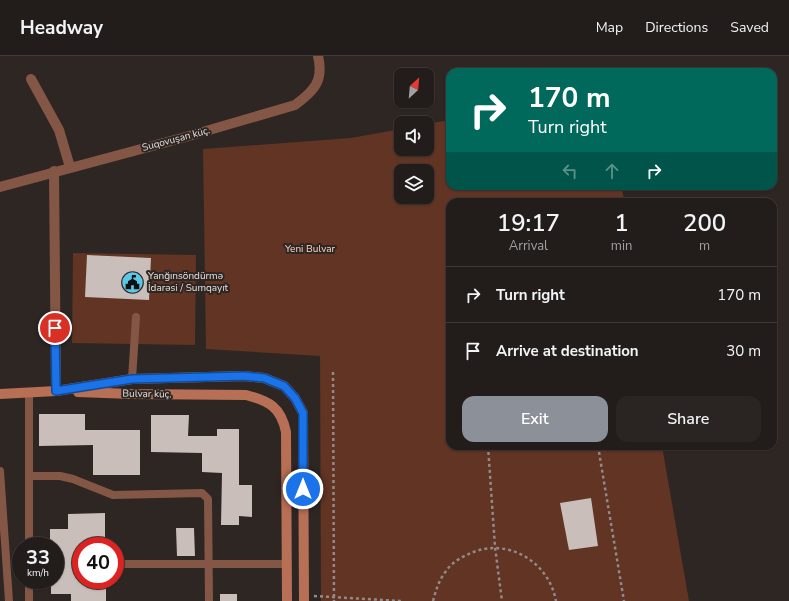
<!DOCTYPE html>
<meta charset="utf-8">
<style>
:root{--surface:#221c1a;--page:#2a2523;--text:#f1f3f6;--muted:#a2a1a2;--line:#3f3a39;--accent:#8c9099}
body{margin:0;font-family:"Nunito Sans",sans-serif;background:var(--page);color:var(--text);height:100vh;display:flex;flex-direction:column;font-size:15px;white-space:nowrap}
*{box-sizing:border-box;margin:0}
p{font-size:13px;color:var(--muted)}
.icon{flex:none;width:22px;height:22px;fill:none;stroke:currentColor;stroke-width:2;stroke-linecap:round;stroke-linejoin:round}
.map{position:relative;flex:1;overflow:hidden}
.details{position:absolute;left:446px;top:142px;width:331px;height:252px;display:flex;flex-direction:column;background:var(--surface);border-radius:12px;box-shadow:0 1px 3px #0004,0 0 0 1px var(--line)}
.details>*{flex:none}
.guide{position:absolute;left:446px;top:12px;width:331px;height:122px;border-radius:12px;box-shadow:0 1px 3px #0004,0 0 0 1px var(--line);background:#00695c;color:#fff;overflow:hidden}
.needle{width:26px;rotate:26deg}
.tools{position:absolute;left:394px;top:12px;display:grid;gap:8px}
.tools a{display:grid;place-items:center;width:40px;height:40px;border-radius:8px;background:var(--surface);box-shadow:0 1px 3px #0004,0 0 0 1px var(--line);font-size:20px}
.speed{position:absolute;left:12px;top:481px;display:flex;gap:8px;font-size:20px;font-weight:700;text-align:center}
.speed>*{display:grid;place-content:center;width:52px;height:52px;border-radius:50%;background:var(--surface);box-shadow:0 1px 3px #0004,0 0 0 1px var(--line);line-height:1}
.speed small{font-size:10px;font-weight:400}
.speed .limit{border:6px solid #d22;background:#fff;color:#111}
.pin{position:absolute;display:grid;place-items:center;width:34px;height:34px;color:#fff;margin:-17px;border:2px solid #fff;border-radius:50%;box-shadow:0 1px 4px #0007}
.me{position:absolute;width:44px;margin:-22px;rotate:0deg;stroke-linejoin:round;filter:drop-shadow(0 0 3px #0008)}
.turn{display:flex;align-items:center;gap:14px;height:84px;padding:0 16px;font-size:18px}
.turn .icon{width:52px;height:52px;stroke-width:2.5}
.turn b{display:block;font-size:28px;line-height:34px}
.lanes{display:flex;align-items:center;height:38px;padding:0 16px;background:#0003;justify-content:center;gap:20px;direction:ltr}
.lanes .off{opacity:.35}
.eta{display:flex;justify-content:space-evenly;align-items:center;height:68px;text-align:center}
.eta b{font-size:24px;font-weight:600;line-height:28px}
.action{display:flex;gap:8px;margin-top:auto;padding:8px 16px}
.action a{flex:1;height:46px;border-radius:12px;background:var(--accent);color:#fff;font-size:16px;font-weight:600;line-height:46px;text-align:center}
.action a+a{background:var(--page);color:var(--text)}
ul{padding:0;list-style:none}
li{display:flex;align-items:center;gap:12px;height:56px;padding:0 16px;border-top:1px solid var(--line)}
li div{flex:1}
li b{display:block;font-size:15px}
li em{font-style:normal}
header{display:flex;align-items:center;gap:24px;box-sizing:border-box;height:56px;padding:0 20px;background:var(--surface);border-bottom:1px solid var(--line)}
header strong{font-size:19px}
nav{display:flex;gap:22px;margin-inline-start:auto;font-size:14px}
.map>svg:first-child{display:block}
.green{fill:#613424;fill-rule:evenodd}
.building{fill:#c9beba}
.lines{fill:none;stroke-linecap:round;stroke-linejoin:round}
.path{stroke:#918a87;stroke-width:2.5;stroke-dasharray:3 3;stroke-linecap:butt}
.lane{stroke:#845646;stroke-width:8}
.street{stroke:#845646;stroke-width:10}
.secondary{stroke:#b76f55;stroke-width:10}
.route-casing{stroke:#114b97;stroke-width:10}
.route{stroke:#1a73e8;stroke-width:7}
.labels{text-anchor:middle;dominant-baseline:central;stroke-width:4;stroke-linejoin:round;paint-order:stroke}
.street-label{font-size:10px;fill:#e6e0de;stroke:#2e2623}
.park-label{font-size:10px;fill:#fcd6c9;stroke:#2e2623}
.poi-label{font-size:10px;fill:#e6e0de;stroke:#2e2623;text-anchor:start}
</style>
<header>
<strong>Headway</strong>
<nav><a>Map</a><a>Directions</a><a>Saved</a></nav>
</header>
<div class="map">
<svg width="789" height="545" viewBox="0 0 789 545">
<rect width="100%" height="100%" fill="#2e2623"/>
<g class="green">
<path d="M450,64v66h172l2,16h-174v244h212l27,155h-368l-1,-245 -114,-7 -3,-200 148,-11 50,-9v20h26v-25zM401,115h26v26h-26z"/>
<polygon points="73,197 196,199 195,289 72,287"/>
</g>
<g class="building">
<polygon points="87,199 151,202 149,244 85,241"/>
<polygon points="39,358 85,358 85,374 140,374 140,419 93,419 93,389 39,390"/>
<polygon points="151,359 189,359 188,380 217,380 217,373 239,373 239,429 252,429 252,461 239,460 239,469 221,469 222,417 202,416 202,397 151,396"/>
<polygon points="591,442 598,490 569,494 560,447"/>
<polygon points="105,457 105,490 81,490 81,524 106,524 106,545 71,545 71,538 51,538 51,524 55,524 55,490 50,490 50,473 68,473 68,458"/>
<polygon points="176,472 194,472 195,500 177,500"/>
<rect x="220" y="538" width="17" height="7"/>
</g>
<g class="lines">
<g class="path">
<polyline points="333,316 334,545"/>
<polyline points="488,390 495,491 502,545"/>
<polyline points="598,390 624,545"/>
<polyline points="314,540 401,545"/>
<path d="M433,545c3,-11 6,-21 13,-30 6,-9 16,-14 25,-18 37,-16 78,9 85,48"/>
</g>
<g class="lane">
<polyline points="132,323 136,261"/>
<polyline points="29,337 29,490"/>
<polyline points="0,415 9,545"/>
<polyline points="29,420 60,420 73,423 113,439 202,437 208,443 209,545"/>
<polyline points="125,508 287,508"/>
<polyline points="29,545 29,524"/>
</g>
<g class="street">
<polyline points="31,23 59,74 70,111"/>
<polyline points="54,115 56,335"/>
<path d="M0,131l182,-49 113,-33c19,-14 29,-24 23,-49"/>
</g>
<g class="secondary">
<path d="M78,336l53,2 115,1c23,6 35,12 40,37l1,169"/>
<polyline points="0,338 56,335 132,323 244,320 264,322 284,330 295,342 303,357 304,545"/>
</g>
</g>
<g class="lines">
<defs>
<polyline id="route" points="55,272 56,335 132,323 244,320 264,322 284,330 295,342 303,357 303,433"/>
</defs>
<use href="#route" class="route-casing"/>
<use href="#route" class="route"/>
</g>
<defs>
<symbol id="civic-disc" viewBox="-11 -11 22 22"><circle r="9.5" fill="#5bc7e7" stroke="#2e2623"/><path d="M-.6-6.5H3V-4.5H.6V-3L4-1V1h2V6H-6V1h2V-1L-.6-3ZM-1.2 2.5V6h2.4V2.5Z" fill="#111"/></symbol>
</defs>
<g fill-rule="evenodd">
<use href="#civic-disc" x="120" y="214" width="25" height="25"/>
</g>
<g class="labels">
<g class="street-label">
<text transform="translate(176 83) rotate(-15)">Suqovuşan küç.</text>
<text transform="translate(147 338) rotate(1)">Bulvar küç.</text>
</g>
<g class="park-label">
<text x="310" y="193">Yeni Bulvar</text>
</g>
<g class="poi-label">
<text x="148" y="220">Yanğınsöndürmә<tspan x="148" dy="12">İdarəsi / Sumqayıt</tspan></text>
</g>
</g>
</svg>
<div class="tools">
<a><svg class="needle" viewBox="-14 -14 28 28"><path d="M0-13l5 13h-10z" fill="#e53935"/><path d="M0 13l5-13h-10z" fill="#a2a1a2"/></svg></a>
<a><svg class="icon" aria-label="sound" viewBox="0 0 24 24"><path d="M4 9h4l5-4v14l-5-4H4zM17 9q2 3 0 6"/></svg></a>
<a><svg class="icon" aria-label="layers" viewBox="0 0 24 24"><path d="M12 4l9 5-9 5-9-5zM3 14l9 5 9-5"/></svg></a>
</div>
<div class="speed"><div>33<small>km/h</small></div><div class="limit">40</div></div>
<div class="pin" style="left:55px;top:272px;background:#d93025"><svg class="icon" aria-label="arrive" viewBox="0 0 24 24"><path d="M6 21V4h12l-3 4 3 4H6"/></svg></div>
<svg class="me" style="left:303px;top:433px" viewBox="-20 -20 40 40"><circle r="17" fill="#1a73e8" stroke="#fff" stroke-width="3"/><path d="M0-11L8 9 0 5-8 9z" fill="#fff"/></svg>
<div class="guide">
<div class="turn"><svg class="icon" aria-label="right" viewBox="0 0 24 24"><path d="M7 20v-9h11M14 6l5 5-5 5"/></svg><div><b>170 m</b>Turn right</div></div>
<div class="lanes"><svg class="icon off" aria-label="left" viewBox="0 0 24 24"><path d="M17 20v-9H6M10 6l-5 5 5 5"/></svg><svg class="icon off" aria-label="ahead" viewBox="0 0 24 24"><path d="M12 20V5M6 11l6-6 6 6"/></svg><svg class="icon" aria-label="right" viewBox="0 0 24 24"><path d="M7 20v-9h11M14 6l5 5-5 5"/></svg></div>
</div>
<section class="details">
<div class="eta">
<div><b>19:17</b><p>Arrival</p></div>
<div><b>1</b><p>min</p></div>
<div><b>200</b><p>m</p></div>
</div>
<ul>
<li><svg class="icon" aria-label="right" viewBox="0 0 24 24"><path d="M7 20v-9h11M14 6l5 5-5 5"/></svg><div><b>Turn right</b></div><em>170 m</em></li>
<li><svg class="icon" aria-label="arrive" viewBox="0 0 24 24"><path d="M6 21V4h12l-3 4 3 4H6"/></svg><div><b>Arrive at destination</b></div><em>30 m</em></li>
</ul>
<div class="action"><a>Exit</a><a>Share</a></div>
</section>
</div>
